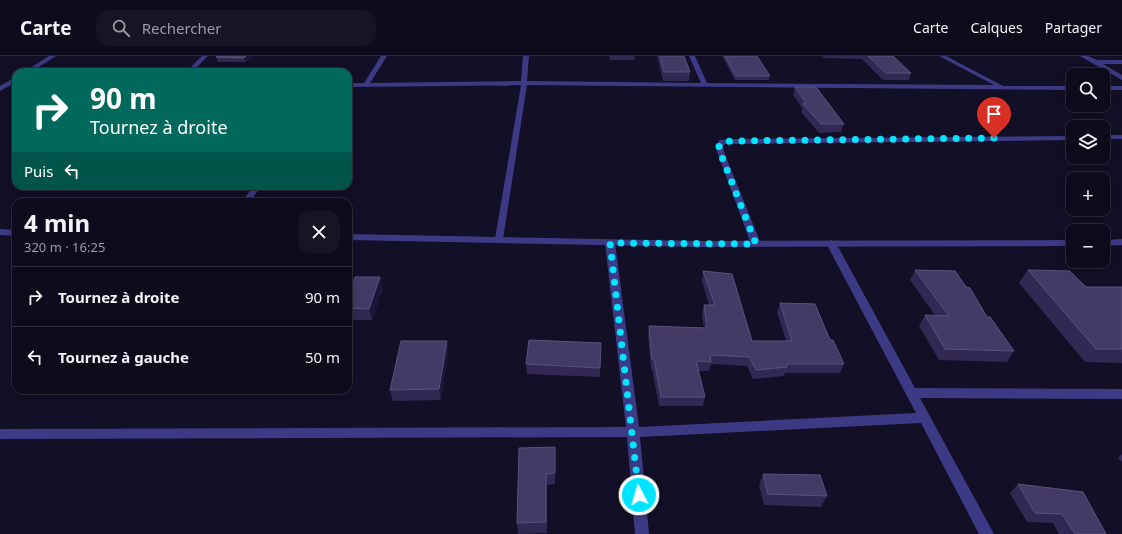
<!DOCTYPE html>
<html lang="fr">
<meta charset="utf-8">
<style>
:root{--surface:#0e0b1c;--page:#171425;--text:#f1f3f6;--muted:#9b9ba3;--line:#2e2b3b}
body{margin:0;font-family:"Noto Sans",sans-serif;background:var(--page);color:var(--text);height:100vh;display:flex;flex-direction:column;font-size:15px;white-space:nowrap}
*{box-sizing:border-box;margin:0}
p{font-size:13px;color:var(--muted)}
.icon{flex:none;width:22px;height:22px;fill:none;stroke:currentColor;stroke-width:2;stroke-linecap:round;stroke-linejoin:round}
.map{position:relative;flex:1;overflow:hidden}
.sheet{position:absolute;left:12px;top:142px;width:340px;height:196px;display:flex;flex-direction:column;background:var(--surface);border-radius:12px;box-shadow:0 2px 10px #0003,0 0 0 1px var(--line)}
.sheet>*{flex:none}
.banner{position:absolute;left:12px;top:12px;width:340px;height:122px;border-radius:12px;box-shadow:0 2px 10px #0003,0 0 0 1px var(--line);background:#00695c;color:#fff;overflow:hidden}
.fabs{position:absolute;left:1066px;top:12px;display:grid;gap:8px}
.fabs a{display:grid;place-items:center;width:44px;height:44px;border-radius:8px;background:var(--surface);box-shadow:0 2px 10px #0003,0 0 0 1px var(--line);font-size:20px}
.pin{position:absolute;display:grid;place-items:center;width:34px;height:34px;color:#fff;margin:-41px -17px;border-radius:50% 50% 50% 0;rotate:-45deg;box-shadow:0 0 4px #0007}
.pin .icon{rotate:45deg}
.me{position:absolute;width:44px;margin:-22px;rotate:354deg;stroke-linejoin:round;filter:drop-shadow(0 0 3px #0008)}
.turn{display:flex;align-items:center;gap:14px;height:84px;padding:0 12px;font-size:18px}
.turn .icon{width:52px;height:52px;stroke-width:2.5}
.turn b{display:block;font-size:28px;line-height:34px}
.then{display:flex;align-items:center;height:38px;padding:0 12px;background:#0003;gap:8px;font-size:15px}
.round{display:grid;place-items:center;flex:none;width:42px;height:42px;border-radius:12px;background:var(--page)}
.overview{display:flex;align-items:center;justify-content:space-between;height:68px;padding:0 12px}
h1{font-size:24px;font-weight:700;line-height:30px}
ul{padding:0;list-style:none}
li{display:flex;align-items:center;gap:12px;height:60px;padding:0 12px;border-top:1px solid var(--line)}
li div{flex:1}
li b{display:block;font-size:15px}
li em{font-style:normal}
header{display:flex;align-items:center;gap:24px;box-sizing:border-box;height:56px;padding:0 20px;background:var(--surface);border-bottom:1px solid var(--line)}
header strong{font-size:19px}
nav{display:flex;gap:22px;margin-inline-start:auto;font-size:14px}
.search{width:280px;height:36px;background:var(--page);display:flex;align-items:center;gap:10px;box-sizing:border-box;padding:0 14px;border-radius:12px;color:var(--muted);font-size:15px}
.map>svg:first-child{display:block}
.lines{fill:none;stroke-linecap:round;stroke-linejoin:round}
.minor{fill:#3d3a85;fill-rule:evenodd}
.tertiary{fill:#3d3a85;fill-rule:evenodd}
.wall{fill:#312854}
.shaded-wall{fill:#1d163a}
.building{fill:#433a66;stroke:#5a527e}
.route{stroke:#00e5ff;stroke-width:7;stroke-dasharray:0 12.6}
</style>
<header>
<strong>Carte</strong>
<div class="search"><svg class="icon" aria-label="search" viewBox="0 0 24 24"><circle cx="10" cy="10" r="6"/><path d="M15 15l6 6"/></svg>Rechercher</div>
<nav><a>Carte</a><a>Calques</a><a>Partager</a></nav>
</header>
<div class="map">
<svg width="1122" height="478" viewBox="0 0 1122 478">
<rect width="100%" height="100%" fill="#130f26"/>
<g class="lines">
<g class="minor">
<polygon points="202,0 208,0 192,16 186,16"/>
<polygon points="381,0 387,0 370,27 521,25 523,0 529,0 527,25 701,27 689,0 695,0 707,27 994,29 939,0 946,0 1003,30 1073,30 1073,34 527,29 503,183 499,186 495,183 521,29 348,31 348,27 364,27"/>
<polygon points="1080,0 1088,0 1097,4 1122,4 1122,8 1103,8 1122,19 1122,24"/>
<rect x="1103" y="30" width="19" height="4"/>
<rect x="1103" y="79" width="19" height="4"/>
<polygon points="1073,80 1073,84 725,88 723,90 724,96 761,188 756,191 751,188 715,90 720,84 731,83"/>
<polygon points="253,130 261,130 250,146 242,146"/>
<polygon points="610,184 615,187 639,371 916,357 826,187 831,184 836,187 915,332 1122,333 1122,343 920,342 994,478 979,478 921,367 640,381 649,478 635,478 627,381 0,383 0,373 626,371 605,187"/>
</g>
<g class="tertiary">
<polygon points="49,0 56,0 31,16 24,16"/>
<polygon points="16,21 16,26 0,35 0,30"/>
<polygon points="0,173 16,174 16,180 0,179"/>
<polygon points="348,178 703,185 1073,184 1073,190 703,191 348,184"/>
<polygon points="1122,183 1122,189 1103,190 1103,184"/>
</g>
</g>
<g class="wall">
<polygon points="218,0 253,0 246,6 218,6 216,1"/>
<polygon points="609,0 635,0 634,4 610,4"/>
<polygon points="657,0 684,0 690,16 689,25 663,25"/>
<polygon points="722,0 757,0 770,20 769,24 735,24"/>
<polygon points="822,0 893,0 911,17 909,24 883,24 862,3 824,2"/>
<polygon points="795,31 844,68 841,76 819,77 801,56 802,52 793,39"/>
<polygon points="115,130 160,130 158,132 116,132"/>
<polygon points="915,214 987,261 1014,295 1007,306 939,304 919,270 925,259 935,259 910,224"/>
<polygon points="1028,214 1086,231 1122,231 1122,307 1085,306 1019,227"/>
<polygon points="703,215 752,285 786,285 777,256 780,247 830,284 844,308 840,317 785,317 784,320 753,323 747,310 711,308 709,315 699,315 705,341 703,350 659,350 652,313 651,313 648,279 649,270 704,272 702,258 704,249 709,249 702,225"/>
<polygon points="380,221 383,232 372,264 348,264 348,238"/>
<polygon points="448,296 441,344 393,345 390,334"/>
<polygon points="526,308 600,312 600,321 527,318"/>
<polygon points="555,391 555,428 547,429 547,477 518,478 517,467"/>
<polygon points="1122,398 1122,406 1118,402"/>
<polygon points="763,418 827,440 821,451 764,449 759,429"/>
<polygon points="1018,428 1106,478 1059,478 1053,467 1027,466 1010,437"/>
</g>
<g class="shaded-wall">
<polygon points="246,0 253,0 246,6 244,2"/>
<polygon points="380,221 383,232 372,264 369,253"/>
<polygon points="447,285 448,296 441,344 439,333"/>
</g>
<g class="building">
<polygon points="218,0 246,0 244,2 216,1"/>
<polygon points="660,0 684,0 690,16 664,16"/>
<polygon points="725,0 757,0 770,20 736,20"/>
<polygon points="868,0 893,0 911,17 886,17"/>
<polygon points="795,31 816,31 844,68 821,68 803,48 806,47"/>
<polygon points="915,214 955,215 966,231 970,232 987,261 990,261 1014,295 945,293 925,259 949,260"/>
<polygon points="1028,214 1070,215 1086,231 1122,231 1122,293 1096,293"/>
<polygon points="703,215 732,218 752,285 792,285 780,247 815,248 830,284 833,284 844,308 786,308 787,311 756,314 749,301 710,299 711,306 696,305 705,341 661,341 654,303 652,303 649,270 707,272 704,249 715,249"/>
<polygon points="355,221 380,221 369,253 348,252 348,238"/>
<polygon points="529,284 601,287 600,312 526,308"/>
<polygon points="401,285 447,285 439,333 390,334"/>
<polygon points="555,391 555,417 546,418 546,466 517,467 519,392"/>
<polygon points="763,418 820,419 827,440 768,438"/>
<polygon points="1018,428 1083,436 1106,478 1075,478 1062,458 1035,457"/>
</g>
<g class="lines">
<polyline class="route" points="639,439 610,187 756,188 720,96 719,90 723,86 731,85 994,82"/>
</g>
</svg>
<div class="fabs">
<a><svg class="icon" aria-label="search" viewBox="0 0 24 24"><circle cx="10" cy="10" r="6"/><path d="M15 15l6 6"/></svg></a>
<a><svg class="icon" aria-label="layers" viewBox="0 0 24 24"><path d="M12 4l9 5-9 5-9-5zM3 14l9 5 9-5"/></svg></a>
<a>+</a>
<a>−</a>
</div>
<div class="pin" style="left:994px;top:82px;background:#d93025"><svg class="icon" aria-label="arrive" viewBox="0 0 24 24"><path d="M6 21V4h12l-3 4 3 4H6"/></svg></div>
<svg class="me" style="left:639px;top:439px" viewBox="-20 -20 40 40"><circle r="17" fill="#00e5ff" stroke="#fff" stroke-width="3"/><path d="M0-11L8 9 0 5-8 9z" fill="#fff"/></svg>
<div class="banner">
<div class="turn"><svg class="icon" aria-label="right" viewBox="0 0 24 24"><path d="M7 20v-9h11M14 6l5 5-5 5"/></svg><div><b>90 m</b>Tournez à droite</div></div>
<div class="then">Puis<svg class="icon" aria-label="left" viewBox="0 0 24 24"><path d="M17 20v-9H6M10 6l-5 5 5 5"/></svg></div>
</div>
<section class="sheet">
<div class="overview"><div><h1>4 min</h1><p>320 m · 16:25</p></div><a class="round"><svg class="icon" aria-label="close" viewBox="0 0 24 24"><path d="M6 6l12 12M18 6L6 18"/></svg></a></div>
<ul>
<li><svg class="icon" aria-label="right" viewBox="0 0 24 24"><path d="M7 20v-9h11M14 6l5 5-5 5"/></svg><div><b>Tournez à droite</b></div><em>90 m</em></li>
<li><svg class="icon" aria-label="left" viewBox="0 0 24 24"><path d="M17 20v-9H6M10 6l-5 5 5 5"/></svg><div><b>Tournez à gauche</b></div><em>50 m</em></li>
</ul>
</section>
</div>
